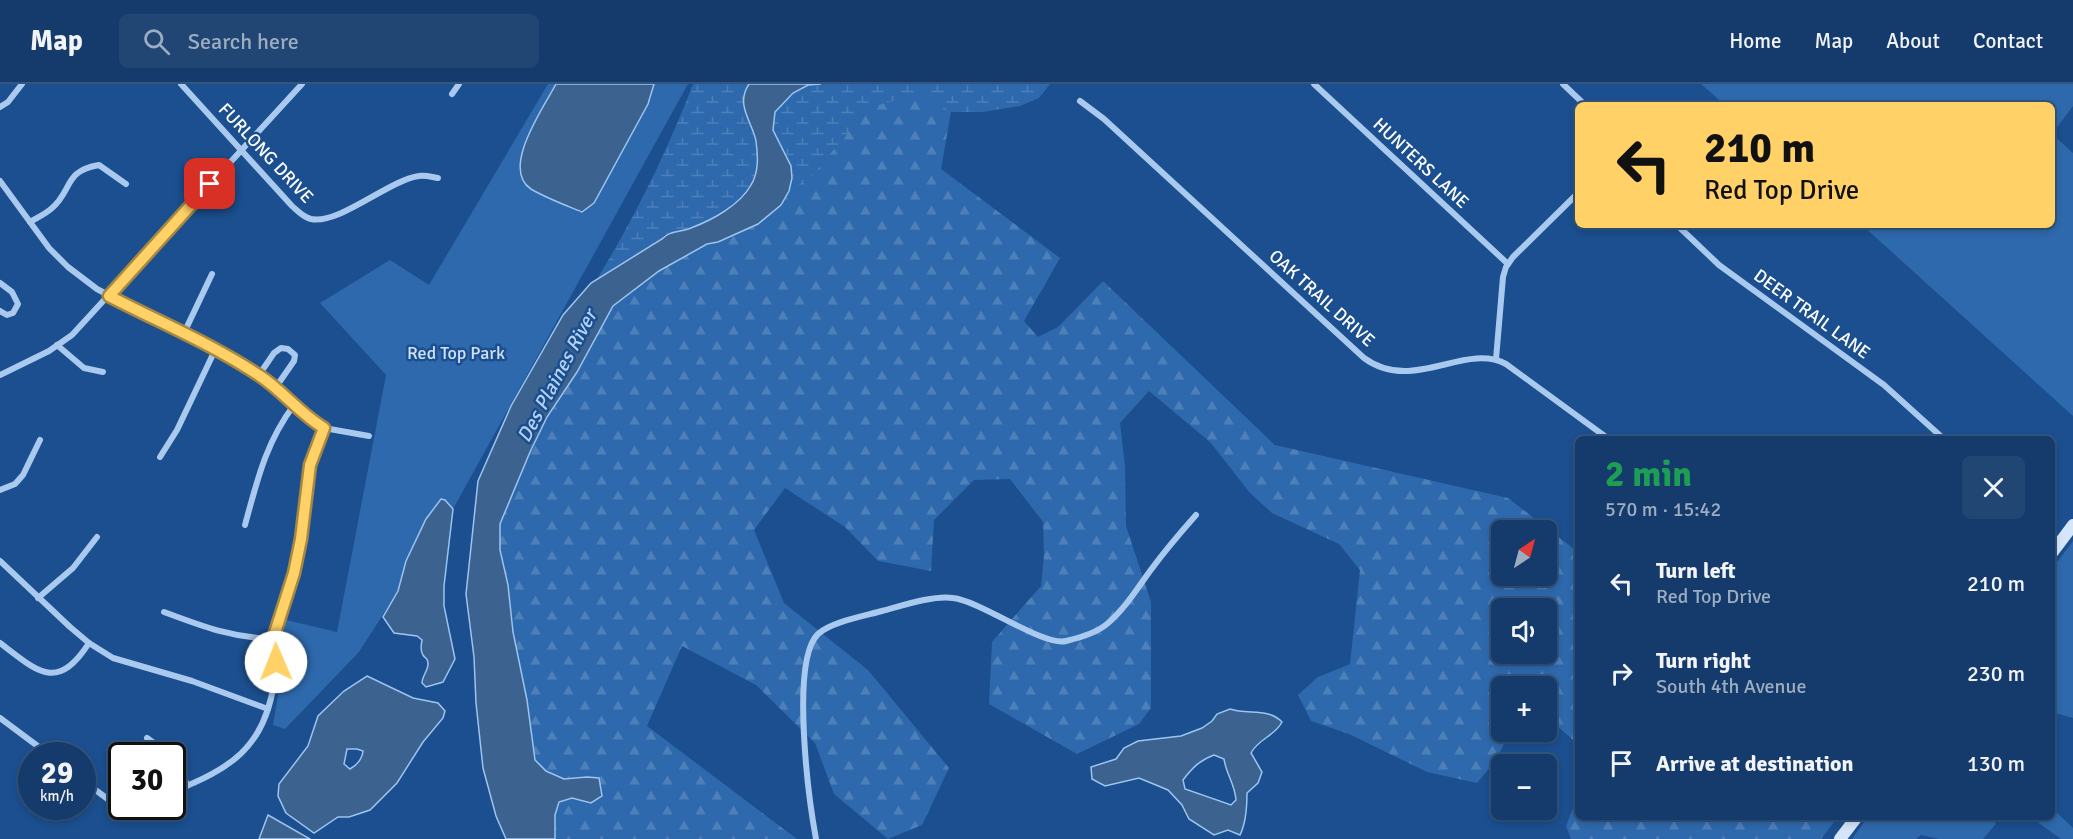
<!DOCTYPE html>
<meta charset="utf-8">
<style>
:root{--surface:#143b6b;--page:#214673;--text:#f1f3f6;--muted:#9dadc1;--line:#33557e}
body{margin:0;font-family:Signika,sans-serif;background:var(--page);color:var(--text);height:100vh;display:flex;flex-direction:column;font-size:22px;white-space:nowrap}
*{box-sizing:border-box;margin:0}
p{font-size:20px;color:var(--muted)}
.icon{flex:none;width:33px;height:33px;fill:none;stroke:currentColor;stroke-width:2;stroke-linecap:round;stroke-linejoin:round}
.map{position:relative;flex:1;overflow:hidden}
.drawer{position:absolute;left:1575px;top:352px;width:480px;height:384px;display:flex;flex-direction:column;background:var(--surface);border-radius:9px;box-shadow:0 3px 9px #0003,0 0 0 2px var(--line)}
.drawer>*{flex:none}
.banner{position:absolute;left:1575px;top:18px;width:480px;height:126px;border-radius:9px;box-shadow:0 3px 9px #0003,0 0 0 2px var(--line);background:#ffd166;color:#111;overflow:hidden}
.needle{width:39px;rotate:36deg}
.buttons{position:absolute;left:1491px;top:436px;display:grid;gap:12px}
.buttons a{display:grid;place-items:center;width:66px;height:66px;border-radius:9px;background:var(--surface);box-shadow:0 3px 9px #0003,0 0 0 2px var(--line);font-size:30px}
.speed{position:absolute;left:18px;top:658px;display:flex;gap:12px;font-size:30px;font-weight:700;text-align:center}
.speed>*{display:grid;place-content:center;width:78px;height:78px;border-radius:50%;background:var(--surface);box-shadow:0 3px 9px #0003,0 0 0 2px var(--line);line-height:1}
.speed small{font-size:15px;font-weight:400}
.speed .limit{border:3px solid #111;border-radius:9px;background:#fff;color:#111}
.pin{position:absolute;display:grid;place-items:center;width:51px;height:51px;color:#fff;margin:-26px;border-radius:12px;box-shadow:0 3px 9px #0006}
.me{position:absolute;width:66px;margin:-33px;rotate:359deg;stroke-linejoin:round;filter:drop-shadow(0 0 4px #0008)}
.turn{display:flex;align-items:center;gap:21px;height:126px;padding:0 30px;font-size:27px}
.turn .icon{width:78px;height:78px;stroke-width:2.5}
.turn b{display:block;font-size:42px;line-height:51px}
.round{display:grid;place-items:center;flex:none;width:63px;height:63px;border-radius:9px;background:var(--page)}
.summary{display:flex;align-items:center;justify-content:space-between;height:102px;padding:0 30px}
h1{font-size:36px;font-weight:700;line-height:45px;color:#1e9e55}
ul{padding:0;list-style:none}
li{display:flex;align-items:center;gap:18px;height:90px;padding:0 30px}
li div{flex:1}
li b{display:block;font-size:22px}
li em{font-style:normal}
header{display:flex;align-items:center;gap:36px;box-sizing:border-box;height:84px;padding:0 30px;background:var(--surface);border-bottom:2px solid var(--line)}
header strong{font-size:28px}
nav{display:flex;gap:33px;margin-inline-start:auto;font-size:21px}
.search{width:420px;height:54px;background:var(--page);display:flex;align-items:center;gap:15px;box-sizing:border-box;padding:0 21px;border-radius:9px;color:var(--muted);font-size:22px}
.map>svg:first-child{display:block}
.forest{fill:url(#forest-firs);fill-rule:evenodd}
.wetland{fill:url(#wetland-marsh)}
.park{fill:#2e69ad}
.water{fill:#3c6290;stroke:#9cc4f0;stroke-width:1.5;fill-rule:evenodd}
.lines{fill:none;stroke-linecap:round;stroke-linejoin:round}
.minor{stroke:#a9c9ee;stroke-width:6}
.secondary{stroke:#d6e6fa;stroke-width:12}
.route-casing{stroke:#a68842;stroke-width:15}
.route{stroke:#ffd166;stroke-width:10}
.labels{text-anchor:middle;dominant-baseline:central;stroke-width:5;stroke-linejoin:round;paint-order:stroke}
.street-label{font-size:18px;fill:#fff;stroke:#1b4f8f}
.park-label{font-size:18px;fill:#cfe3fa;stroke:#1b4f8f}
.water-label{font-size:20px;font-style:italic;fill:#b5d3f5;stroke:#1b4f8f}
</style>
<header>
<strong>Map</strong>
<div class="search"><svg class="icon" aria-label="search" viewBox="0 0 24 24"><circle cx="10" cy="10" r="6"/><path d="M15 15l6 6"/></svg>Search here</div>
<nav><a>Home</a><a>Map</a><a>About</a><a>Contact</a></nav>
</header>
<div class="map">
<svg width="2073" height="755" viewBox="0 0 2073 755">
<defs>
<pattern id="forest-firs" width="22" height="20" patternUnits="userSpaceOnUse" patternTransform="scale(1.5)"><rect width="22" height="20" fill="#2e69ad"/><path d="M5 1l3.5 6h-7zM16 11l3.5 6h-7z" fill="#4d80b9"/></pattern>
<pattern id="wetland-marsh" width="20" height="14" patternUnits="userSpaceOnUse" patternTransform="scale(1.5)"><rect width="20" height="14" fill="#2e69ad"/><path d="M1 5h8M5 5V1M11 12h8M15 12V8" fill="none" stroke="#4d80b9"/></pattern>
</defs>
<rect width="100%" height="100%" fill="#1b4f8f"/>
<g class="forest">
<path d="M821,0h176l-14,28h-32l-10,57 119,89 -36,63 14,16 20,-10 45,-46 172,164 233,53 70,54v194l-8,-9 -23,-19 -1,-31h-44v45h8l-14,28 -19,23 -50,-11 -78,-38 -38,-13 -13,-26 20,-18 32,-13 10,-94 -21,-26 -67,-31 -22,-20 -40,-51 -61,-51 -29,32 5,43 1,60 25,76v106l-12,16 -62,30 -88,-50 3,-62 49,-56 3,-31 -1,-33 -33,-43 -36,1 -40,40 -3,51 -53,-10 -33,-34 -60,-39 -31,42 30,73 84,67 81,98 -27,57 -34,14 -54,-45 -19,-51 -59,-58 -74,-39 -35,80 150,113h-242v-24l4,-13 13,-4 27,-20 -12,-1 -22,2 -19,-8 -11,-11 -8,-60 -14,-68 -5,-47 -8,-35v-26l30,-72 17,-35 30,-45 36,-66 46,-35 48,-27 11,-2 40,-18 15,-95zM1502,447h44v45h-44zM1502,525h44v45h-44z"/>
<polygon points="1578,717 1578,734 1837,734 1821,755 1571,755 1566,742 1575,719"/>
</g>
<g class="wetland">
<path d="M693,0h56l-3,5 12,68 -1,14 -6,15 -10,13 -30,19 -21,11 -26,6 -2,4 -65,40c38,-62 70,-127 96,-195z"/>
<polygon points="821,0 1050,0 1039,14 1020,22 983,28 951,28 926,13 914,11 868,24 812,92 789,107 792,94 773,45 775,28 793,9 808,1"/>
</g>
<g class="park">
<polygon points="548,0 688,0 453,425 445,416 406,477 398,507 359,568 285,645 273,641 282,587 281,561 286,536 337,548 386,291 320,219 390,176 429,201"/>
<polygon points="1701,0 2073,0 2073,22 2052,50 2073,69 2073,332 1862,141 2052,141 2052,21 1725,21"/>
<polygon points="2073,457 2073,634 2052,628 2052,485"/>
<polygon points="2052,724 2073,744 2073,755 2061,755 2032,734 2052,734"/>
<polygon points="1867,734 1997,734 1995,741 1983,755 1940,755 1921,751 1916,755 1852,755"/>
</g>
<g class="water">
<path d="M556,0h98l-6,20 -54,99 -12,9c-17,-7 -36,-14 -51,-23 -31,-20 13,-82 25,-105z"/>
<path d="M749,0h72l-13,1 -15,8 -18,19 -2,18 18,36 1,12 -3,13 -8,14 -23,19 -40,18 -11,2 -48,27 -46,35 -36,66 -30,45 -17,35 -30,72v26l8,35 5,47 14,68 8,60 11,11 18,8 23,-2 12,1 3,18 -11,7 -19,-5 -13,4 -4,13v24h-49l-10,-23 -13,-48 -7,-65 -2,-46 -8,-63 12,-113 33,-75 52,-91 28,-32 71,-44c6,-8 20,-7 29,-11 21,-8 49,-23 60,-43 8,-13 7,-29 5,-44 -4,-20 -21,-36 -7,-57z"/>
<path d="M441,415l4,1 8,9 -9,77v20l11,53 -12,23 -17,5 -4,-4c0,-7 6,-12 6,-19 0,-7 -2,-4 -5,-9 -3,-4 -2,-10 -1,-15l-5,-4 -23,-3 -11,-16 15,-26 8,-30 20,-42z"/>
<path d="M367,592l46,22 25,5 7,8 -2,7 -20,24 -26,41 -27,27 -21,7h-11l-24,16 -28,-20 -8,-17 1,-12 29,-38 10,-30 26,-25zM347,665h10l6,2c-1,9 -6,14 -13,18l-6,-5z"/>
<path d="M1230,625c18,6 39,-1 52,13 -7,14 -24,17 -31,31l11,19 -4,11 -11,10c0,14 -1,30 -7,42l-12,-5 -14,5 -25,-16 -7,-14 -14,-15 -29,-12 -34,8 -13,-7 -1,-12 25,-8 8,-11 14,-7 43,-5 21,-8 10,-7 5,-7zM1214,671l10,4c2,15 11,25 12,41l-5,5 -46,-16 -2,-9c9,-12 17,-20 31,-25z"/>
<polygon points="268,731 310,755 259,755"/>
</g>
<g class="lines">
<g class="minor">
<path d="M181,0l111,122c6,5 11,11 19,13 28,6 78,-39 108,-43 6,-1 13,1 19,2"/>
<polyline points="1314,0 1508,180"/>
<polyline points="1563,0 1585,21"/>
<polyline points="452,10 459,0"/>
<path d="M1080,17l24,18 260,239c49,36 100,-16 142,6l104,76"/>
<polyline points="0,23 8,18 22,0"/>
<polyline points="0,97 49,164 68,183 97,205 149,233 216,264 276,303 310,336 324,344 369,352"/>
<path d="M30,138c7,-4 15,-8 21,-13 22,-18 12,-38 48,-44l27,19"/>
<polyline points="1677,141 1719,181 1884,301 1945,356"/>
<polyline points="0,199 12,208 18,220 13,229 7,231 0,227"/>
<polyline points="184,249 212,190"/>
<polyline points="57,261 84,284 103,288"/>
<polyline points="1496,275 1503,193 1506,183 1513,173 1578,109"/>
<polyline points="0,291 49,267 72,251 302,0"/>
<polyline points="259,291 274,269 281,264 288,265 295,271 294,277 276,303"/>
<polyline points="160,373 177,346 216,264"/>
<polyline points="0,406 15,400 23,391 40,356"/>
<path d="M245,441c12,-44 21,-83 49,-120"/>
<polyline points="0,477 70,543 89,559 113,574 192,597 268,625"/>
<polyline points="38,514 73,484 97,453"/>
<path d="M164,528c40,15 66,25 109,27"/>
<path d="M0,559c37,28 57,50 89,0"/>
<polyline points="0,634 51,672"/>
<polyline points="147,654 172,672"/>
<polyline points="172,673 181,683 187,702"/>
<polyline points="82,696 128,730 140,723"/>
<path d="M172,708c58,-23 93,-44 102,-110 3,-15 -3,-31 0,-46 4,-22 16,-43 21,-65 8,-35 7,-70 15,-104 3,-14 9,-27 14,-39"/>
<path d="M816,755c-7,-38 -26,-178 2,-205 13,-12 46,-18 64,-23 19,-5 51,-16 71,-13 28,3 91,49 113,43 13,-3 30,-8 41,-17 17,-14 30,-35 43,-53 14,-19 30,-38 46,-56"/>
</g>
<g class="secondary">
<polyline points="2052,469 2073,441"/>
<polyline points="1840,755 1856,734"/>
</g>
</g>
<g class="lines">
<defs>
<path id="route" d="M210,100l-101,112c50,26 103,48 151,80 23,15 40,38 64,52l-14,37 -9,74 -7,34 -21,66 3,23"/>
</defs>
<use href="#route" class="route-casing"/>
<use href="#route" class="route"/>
</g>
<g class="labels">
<g class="street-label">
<text transform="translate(266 69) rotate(47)">FURLONG DRIVE</text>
<text transform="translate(1421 79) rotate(43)">HUNTERS LANE</text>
<text transform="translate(1322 214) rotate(42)">OAK TRAIL DRIVE</text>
<text transform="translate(1812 230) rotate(36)">DEER TRAIL LANE</text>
</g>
<g class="park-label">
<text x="456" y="269">Red Top Park</text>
</g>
<g class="water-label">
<text transform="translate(557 292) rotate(-62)">Des Plaines River</text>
</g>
</g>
</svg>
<div class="buttons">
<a><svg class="needle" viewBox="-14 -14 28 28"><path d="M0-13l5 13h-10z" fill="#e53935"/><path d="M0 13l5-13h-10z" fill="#9dadc1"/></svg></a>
<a><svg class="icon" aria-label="sound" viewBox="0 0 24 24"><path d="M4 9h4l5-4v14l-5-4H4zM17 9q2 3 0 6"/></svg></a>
<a>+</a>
<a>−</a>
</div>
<div class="speed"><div>29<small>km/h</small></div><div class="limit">30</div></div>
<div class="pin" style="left:210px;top:100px;background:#d93025"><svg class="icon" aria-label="arrive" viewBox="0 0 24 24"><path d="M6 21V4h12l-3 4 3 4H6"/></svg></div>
<svg class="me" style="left:276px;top:578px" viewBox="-20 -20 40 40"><circle r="19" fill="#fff"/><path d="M0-13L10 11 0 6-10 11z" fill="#ffd166"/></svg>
<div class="banner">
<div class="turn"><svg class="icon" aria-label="left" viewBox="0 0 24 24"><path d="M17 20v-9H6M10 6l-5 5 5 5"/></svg><div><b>210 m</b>Red Top Drive</div></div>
</div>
<section class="drawer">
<div class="summary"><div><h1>2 min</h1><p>570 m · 15:42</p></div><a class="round"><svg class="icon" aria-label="close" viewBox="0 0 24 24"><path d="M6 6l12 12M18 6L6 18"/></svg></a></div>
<ul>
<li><svg class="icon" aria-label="left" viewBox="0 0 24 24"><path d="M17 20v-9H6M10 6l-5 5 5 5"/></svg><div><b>Turn left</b><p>Red Top Drive</p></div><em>210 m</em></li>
<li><svg class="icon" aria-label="right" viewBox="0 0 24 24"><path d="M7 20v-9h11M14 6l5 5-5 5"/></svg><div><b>Turn right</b><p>South 4th Avenue</p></div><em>230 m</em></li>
<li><svg class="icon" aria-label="arrive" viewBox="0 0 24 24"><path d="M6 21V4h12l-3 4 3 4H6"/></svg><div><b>Arrive at destination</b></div><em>130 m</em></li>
</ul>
</section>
</div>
